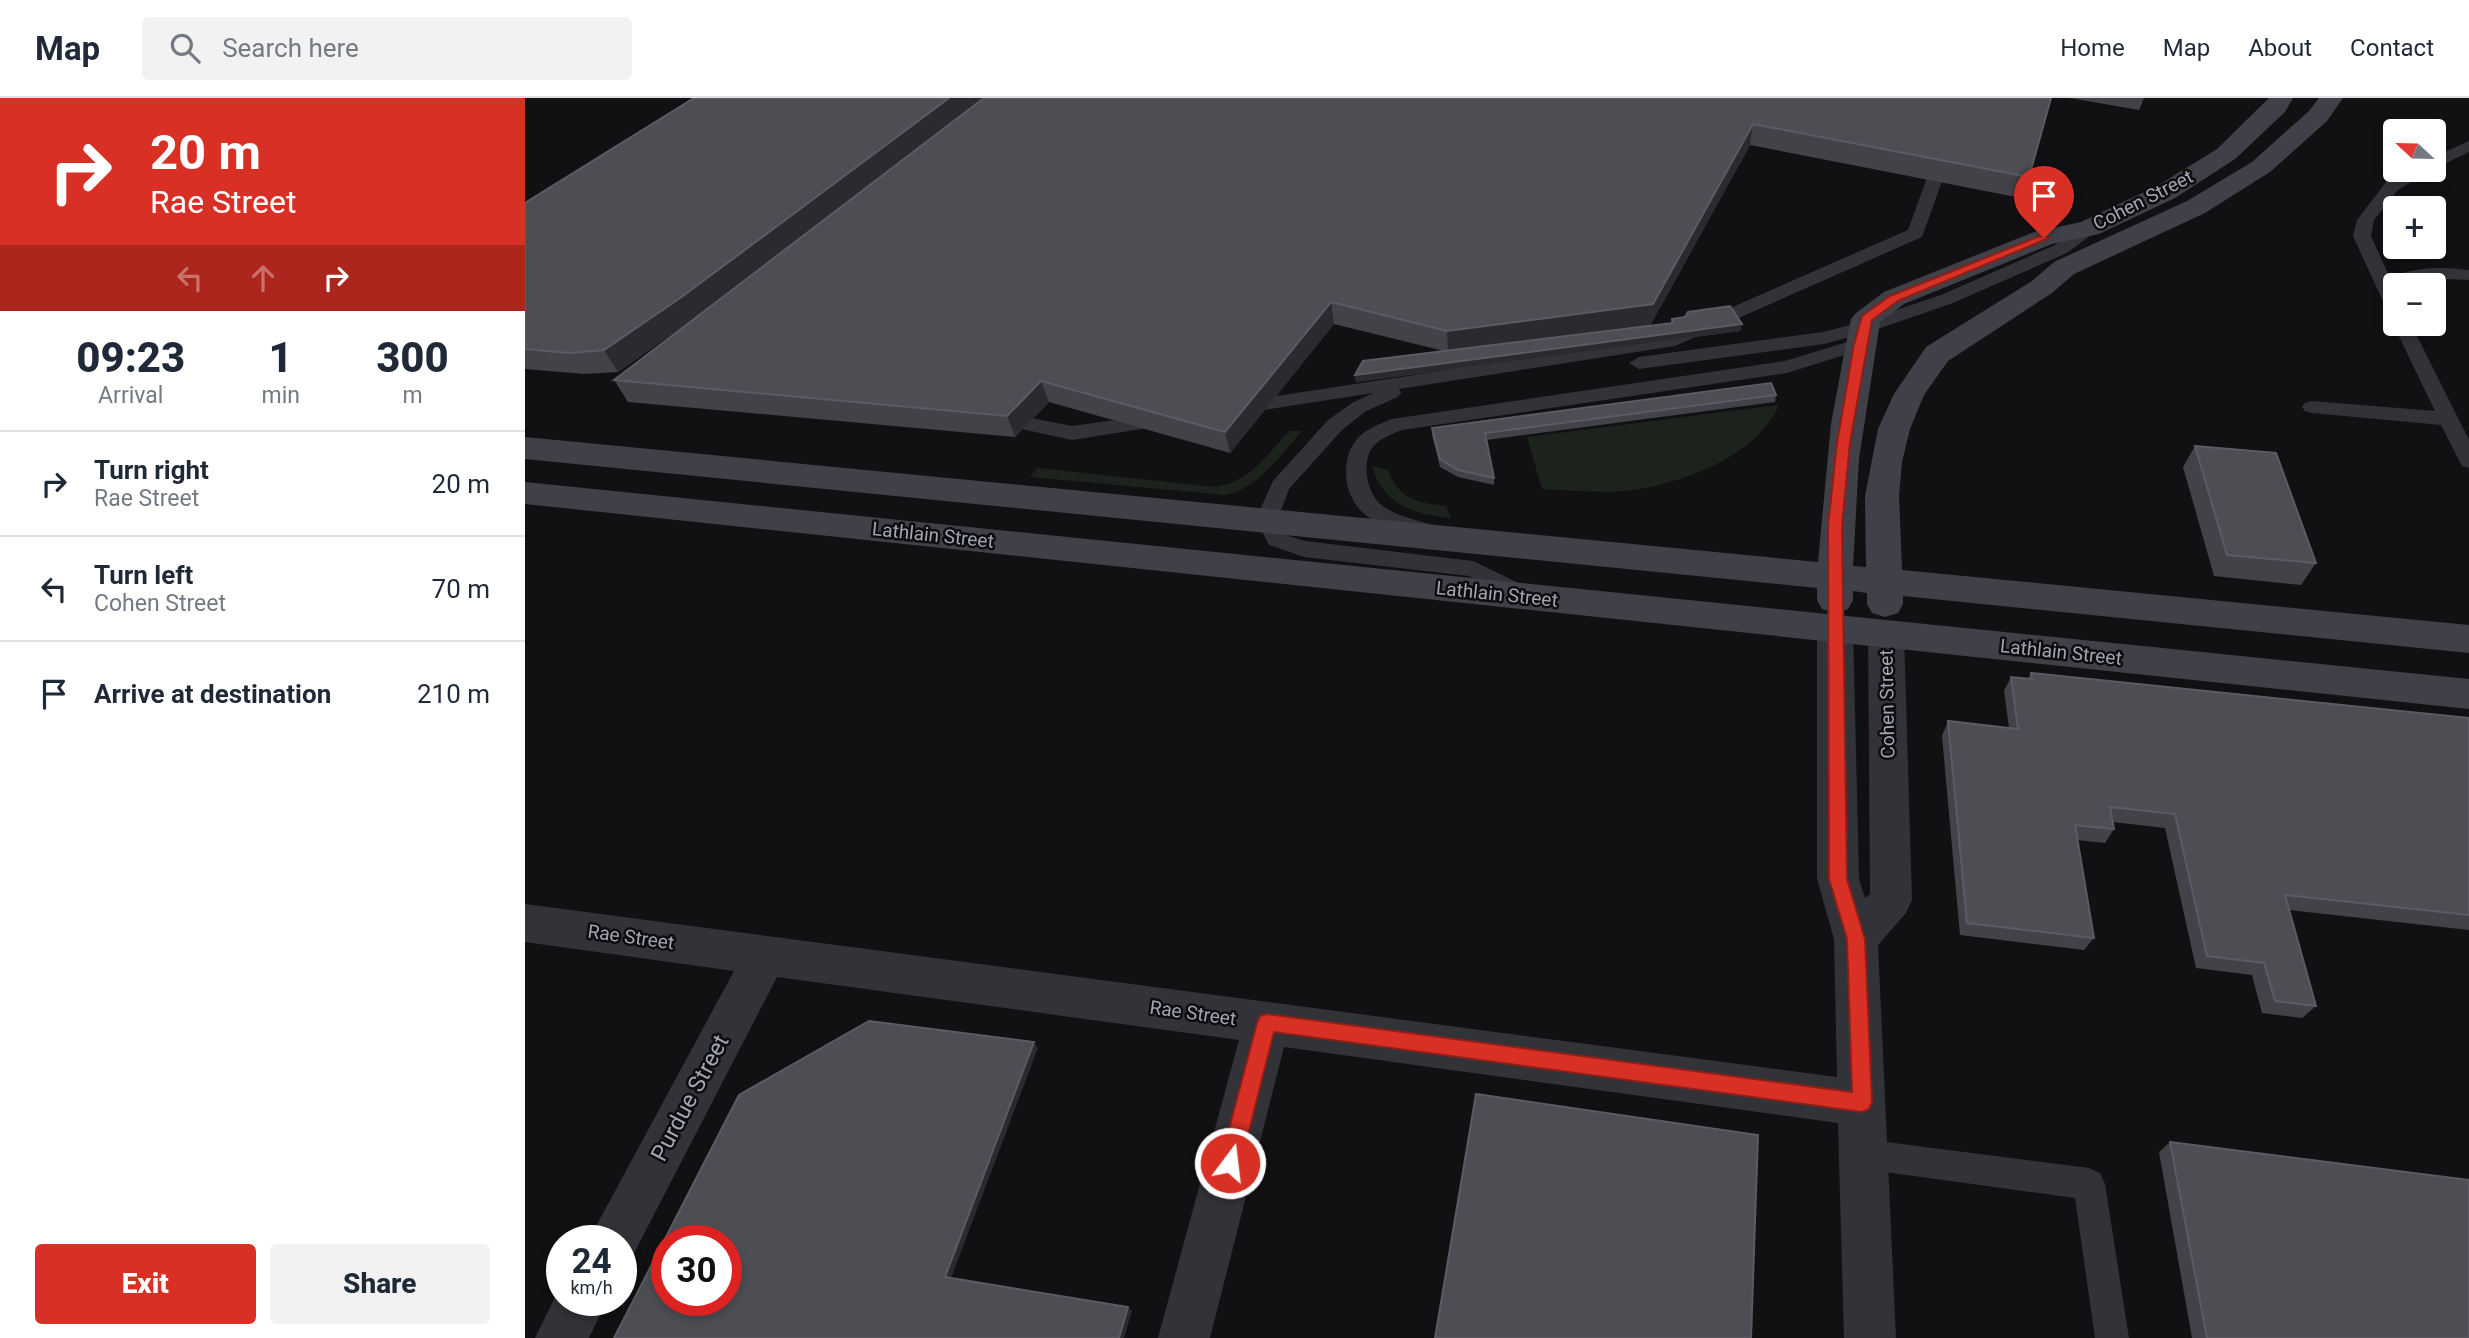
<!DOCTYPE html>
<meta charset="utf-8">
<style>
:root{--surface:#fff;--page:#f2f2f3;--text:#1f2937;--muted:#747a83;--line:#e0e1e3;--accent:#d93025}
body{margin:0;font-family:Roboto,sans-serif;background:var(--page);color:var(--text);height:100vh;display:flex;flex-direction:column;font-size:26px;white-space:nowrap}
*{box-sizing:border-box;margin:0}
p{font-size:23px;color:var(--muted)}
.icon{flex:none;width:38px;height:38px;fill:none;stroke:currentColor;stroke-width:2;stroke-linecap:round;stroke-linejoin:round}
.map{position:relative;flex:1;overflow:hidden}
.side{display:flex;flex-direction:column;background:var(--surface);width:525px}
.side>*{flex:none}
.hud{background:#d93025;color:#fff;overflow:hidden}
.needle{width:46px;rotate:292deg}
.tools{position:absolute;left:1858px;top:21px;display:grid;gap:14px}
.tools a{display:grid;place-items:center;width:63px;height:63px;border-radius:7px;background:var(--surface);box-shadow:0 4px 10px #0003;font-size:35px}
.speed{position:absolute;left:21px;top:1127px;display:flex;gap:14px;font-size:35px;font-weight:700;text-align:center}
.speed>*{display:grid;place-content:center;width:91px;height:91px;border-radius:50%;background:var(--surface);box-shadow:0 4px 10px #0003;line-height:1}
.speed small{font-size:18px;font-weight:400}
.speed .limit{border:10px solid #d22;background:#fff;color:#111}
.pin{position:absolute;display:grid;place-items:center;width:60px;height:60px;color:#fff;margin:-72px -30px;border-radius:50% 50% 50% 0;rotate:-45deg;box-shadow:0 0 7px #0007}
.pin .icon{rotate:45deg}
.me{position:absolute;width:77px;margin:-38px;rotate:15deg;stroke-linejoin:round;filter:drop-shadow(0 0 5px #0008)}
.turn{display:flex;align-items:center;gap:24px;height:147px;padding:0 35px;font-size:32px}
.turn .icon{width:91px;height:91px;stroke-width:2.5}
.turn b{display:block;font-size:49px;line-height:60px}
.lanes{display:flex;align-items:center;height:66px;padding:0 35px;background:#0003;justify-content:center;gap:35px;direction:ltr}
.lanes .off{opacity:.35}
.eta{display:flex;justify-content:space-evenly;align-items:center;height:119px;text-align:center}
.eta b{font-size:42px;font-weight:800;line-height:49px}
.action{display:flex;gap:14px;margin-top:auto;padding:14px 35px}
.action a{flex:1;height:80px;border-radius:7px;background:var(--accent);color:#fff;font-size:28px;font-weight:800;line-height:80px;text-align:center}
.action a+a{background:var(--page);color:var(--text)}
ul{padding:0;list-style:none}
li{display:flex;align-items:center;gap:21px;height:105px;padding:0 35px;border-top:2px solid var(--line)}
li div{flex:1}
li b{display:block;font-size:26px}
li em{font-style:normal}
header{display:flex;align-items:center;gap:42px;box-sizing:border-box;height:98px;padding:0 35px;background:var(--surface);border-bottom:2px solid var(--line)}
header strong{font-size:33px}
nav{display:flex;gap:38px;margin-inline-start:auto;font-size:24px}
.search{width:490px;height:63px;background:var(--page);display:flex;align-items:center;gap:18px;box-sizing:border-box;padding:0 24px;border-radius:7px;color:var(--muted);font-size:26px}
main{display:flex;flex:1;min-height:0}
.map>svg:first-child{display:block}
.green{fill:#1c231d}
.lines{fill:none;stroke-linecap:round;stroke-linejoin:round}
.lane{fill:#323338;fill-rule:evenodd}
.street{fill:#323338;fill-rule:evenodd}
.secondary{fill:#404148;fill-rule:evenodd}
.wall{fill:#434248}
.shaded-wall{fill:#2b2a2e}
.building{fill:#4d4d54;stroke:#5b5b63;stroke-width:2;fill-rule:evenodd}
.route{fill:#d93025;stroke:#8d1f18;stroke-width:2}
.labels{text-anchor:middle;dominant-baseline:central;stroke-width:5;stroke-linejoin:round;paint-order:stroke}
.street-label{font-size:19px;fill:#a2a6b4;stroke:#0d0c0e}
.near-street-label{font-size:23px;fill:#a2a6b4;stroke:#0d0c0e}
</style>
<header>
<strong>Map</strong>
<div class="search"><svg class="icon" aria-label="search" viewBox="0 0 24 24"><circle cx="10" cy="10" r="6"/><path d="M15 15l6 6"/></svg>Search here</div>
<nav><a>Home</a><a>Map</a><a>About</a><a>Contact</a></nav>
</header>
<main>
<section class="side">
<div class="hud">
<div class="turn"><svg class="icon" aria-label="right" viewBox="0 0 24 24"><path d="M7 20v-9h11M14 6l5 5-5 5"/></svg><div><b>20 m</b>Rae Street</div></div>
<div class="lanes"><svg class="icon off" aria-label="left" viewBox="0 0 24 24"><path d="M17 20v-9H6M10 6l-5 5 5 5"/></svg><svg class="icon off" aria-label="ahead" viewBox="0 0 24 24"><path d="M12 20V5M6 11l6-6 6 6"/></svg><svg class="icon" aria-label="right" viewBox="0 0 24 24"><path d="M7 20v-9h11M14 6l5 5-5 5"/></svg></div>
</div>
<div class="eta">
<div><b>09:23</b><p>Arrival</p></div>
<div><b>1</b><p>min</p></div>
<div><b>300</b><p>m</p></div>
</div>
<ul>
<li><svg class="icon" aria-label="right" viewBox="0 0 24 24"><path d="M7 20v-9h11M14 6l5 5-5 5"/></svg><div><b>Turn right</b><p>Rae Street</p></div><em>20 m</em></li>
<li><svg class="icon" aria-label="left" viewBox="0 0 24 24"><path d="M17 20v-9H6M10 6l-5 5 5 5"/></svg><div><b>Turn left</b><p>Cohen Street</p></div><em>70 m</em></li>
<li><svg class="icon" aria-label="arrive" viewBox="0 0 24 24"><path d="M6 21V4h12l-3 4 3 4H6"/></svg><div><b>Arrive at destination</b></div><em>210 m</em></li>
</ul>
<div class="action"><a>Exit</a><a>Share</a></div>
</section>
<div class="map">
<svg width="1944" height="1240" viewBox="0 0 1944 1240">
<rect width="100%" height="100%" fill="#111113"/>
<g class="green">
<path d="M1254,307c-22,51 -94,77 -145,85 -30,4 -62,0 -92,-1l-15,-52z"/>
<path d="M764,333h13c-23,25 -42,57 -77,64l-195,-18 7,-9 178,19c36,-6 50,-30 74,-56z"/>
<path d="M847,368l16,4c10,29 30,33 58,36l5,12c-36,-3 -69,-14 -79,-52z"/>
</g>
<g class="lines">
<g class="lane">
<polygon points="1431,0 1447,0 1397,139 1150,248 874,291 876,295 873,299 841,313 817,332 764,391 753,421 760,437 780,443 948,463 1006,491 1009,497 1006,503 998,505 990,503 944,478 779,459 744,447 731,421 748,383 803,322 827,305 848,295 713,316 706,315 703,310 706,305 1139,239 1383,132"/>
<polygon points="1944,43 1944,54 1909,71 1909,59"/>
<path d="M1886,72h20l-33,20 -24,30 -3,16 19,42c27,-12 51,-11 79,-8v10l-44,-2 -29,7v30l-9,-5 -34,-74 4,-16 29,-38z"/>
<polygon points="1564,125 1573,130 1570,134 1542,155 1428,205 1347,233 1299,246 1114,271 1104,265 1114,259 1298,234 1333,225 1416,197 1530,147"/>
<polygon points="1871,222 1871,226 1886,226 1944,342 1944,370 1937,368 1916,327 1787,315 1780,313 1777,309 1780,305 1787,303 1910,313 1868,226"/>
<path d="M1322,244l10,6 -3,4 -67,21 -385,57c-11,4 -26,10 -32,21 -8,17 -2,46 14,56 16,11 39,14 58,21l3,5 -3,5 -8,3c-21,-6 -49,-11 -67,-25 -24,-17 -28,-57 -9,-78 9,-10 22,-14 34,-19l393,-58z"/>
<polygon points="471,313 547,328 635,316 642,317 645,322 642,327 635,328 547,342 464,324 461,319 464,314"/>
<polygon points="1338,1041 1564,1070 1575,1075 1580,1086 1604,1240 1570,1240 1550,1100 1338,1071 1327,1067 1323,1056 1327,1045"/>
</g>
<g class="street">
<polygon points="1310,516 1323,520 1328,530 1334,781 1340,800 1345,796 1343,536 1348,526 1361,522 1374,526 1379,536 1387,802 1381,815 1353,847 1371,1240 1319,1240 1313,1025 759,949 685,1240 633,1240 714,942 252,879 106,1161 96,1165 96,1143 63,1143 209,873 0,844 0,806 1312,979 1309,841 1292,781 1292,530 1297,520"/>
<polygon points="37,1185 37,1202 82,1202 64,1240 10,1240"/>
</g>
<g class="secondary">
<polygon points="1744,0 1768,0 1760,14 1710,61 1650,100 1574,136 1527,146 1379,206 1355,224 1334,361 1328,468 1341,469 1340,398 1353,331 1369,296 1401,249 1507,183 1529,164 1662,103 1727,64 1784,13 1794,0 1818,0 1802,23 1745,74 1680,115 1549,176 1527,195 1423,263 1399,297 1385,331 1377,364 1374,398 1377,472 1944,527 1944,555 1378,498 1378,506 1373,515 1360,519 1347,515 1342,506 1342,495 1328,493 1328,502 1323,511 1310,515 1297,511 1292,502 1292,490 0,361 0,339 1293,464 1306,326 1319,256 1326,221 1331,215 1359,194 1509,134 1556,124 1632,88 1692,51"/>
<polygon points="0,384 1944,581 1944,611 0,406"/>
</g>
</g>
<g class="wall">
<polygon points="459,0 1526,0 1504,79 1496,100 1225,47 1125,228 1146,226 1147,221 1217,226 1215,233 831,284 830,277 919,253 809,226 705,355 524,304 490,339 103,304 89,282"/>
<polygon points="1545,0 1619,0 1614,12"/>
<polygon points="0,105 170,220 93,274 59,276 0,271"/>
<polygon points="1251,297 1250,304 961,342 969,380 969,387 933,379 915,369 907,337 907,330"/>
<polygon points="1670,348 1791,465 1776,487 1689,478 1658,369"/>
<polygon points="1506,575 1944,620 1944,832 1764,812 1791,908 1777,920 1737,915 1727,877 1671,870 1640,730 1588,724 1589,731 1580,745 1552,742 1569,840 1559,852 1435,837 1417,638 1423,623 1484,630 1479,593 1486,579 1503,581"/>
<polygon points="1645,1044 1944,1240 1667,1240 1634,1054"/>
</g>
<g class="shaded-wall">
<polygon points="424,0 458,0 170,220 93,274 79,252"/>
<polygon points="1228,26 1225,47 1125,228 923,254 922,233"/>
<polygon points="806,204 809,226 705,355 700,334"/>
<polygon points="1217,226 1215,233 831,284 830,277"/>
<polygon points="516,283 524,304 490,339 482,318"/>
<polygon points="509,944 513,950 425,1183 420,1179"/>
<polygon points="603,1209 607,1213 599,1240 594,1240"/>
</g>
<g class="building">
<polygon points="169,0 424,0 158,198 79,252 45,255 0,251 0,105"/>
<polygon points="459,0 1526,0 1504,79 1228,26 1128,206 922,233 806,204 700,334 516,283 482,318 89,282"/>
<polygon points="1205,208 1217,226 830,277 838,263 1148,225 1147,221 1160,219 1163,214"/>
<polygon points="1246,285 1251,297 960,335 969,380 933,372 915,361 907,330"/>
<polygon points="1670,348 1751,355 1791,465 1702,457"/>
<polygon points="1506,575 1944,620 1944,817 1760,797 1791,908 1750,903 1739,865 1682,858 1650,716 1585,709 1589,731 1550,727 1569,840 1442,825 1423,623 1493,631 1486,579 1507,581"/>
<path d="M344,923l165,21 -89,235 183,30 -9,31h-505l125,-243zM142,1143h59v59h-59z"/>
<polygon points="951,996 1233,1037 1226,1240 910,1240"/>
<polygon points="1645,1044 1944,1082 1944,1240 1682,1240"/>
</g>
<polygon class="route" points="1515,138 1524,140 1373,203 1347,222 1325,345 1317,428 1322,781 1340,841 1347,1004 1344,1011 1337,1014 749,934 716,1065 713,1072 705,1075 698,1072 695,1065 732,925 735,918 742,916 1327,994 1322,841 1304,781 1303,428 1312,345 1329,246 1337,218 1365,198"/>
<g class="labels">
<g class="street-label">
<text transform="translate(1618 102) rotate(-27)">Cohen Street</text>
<text transform="translate(408 437) rotate(6)">Lathlain Street</text>
<text transform="translate(972 496) rotate(6)">Lathlain Street</text>
<text transform="translate(1536 554) rotate(6)">Lathlain Street</text>
<text transform="translate(1362 606) rotate(-91)">Cohen Street</text>
<text transform="translate(106 839) rotate(8)">Rae Street</text>
<text transform="translate(668 915) rotate(8)">Rae Street</text>
</g>
<g class="near-street-label">
<text transform="translate(165 1000) rotate(-62)">Purdue Street</text>
</g>
</g>
</svg>
<div class="tools">
<a><svg class="needle" viewBox="-14 -14 28 28"><path d="M0-13l5 13h-10z" fill="#e53935"/><path d="M0 13l5-13h-10z" fill="#747a83"/></svg></a>
<a>+</a>
<a>−</a>
</div>
<div class="speed"><div>24<small>km/h</small></div><div class="limit">30</div></div>
<div class="pin" style="left:1519px;top:140px;background:#d93025"><svg class="icon" aria-label="arrive" viewBox="0 0 24 24"><path d="M6 21V4h12l-3 4 3 4H6"/></svg></div>
<svg class="me" style="left:705px;top:1065px" viewBox="-20 -20 40 40"><circle r="17" fill="#d93025" stroke="#fff" stroke-width="3"/><path d="M0-11L8 9 0 5-8 9z" fill="#fff"/></svg>
</div>
</main>
